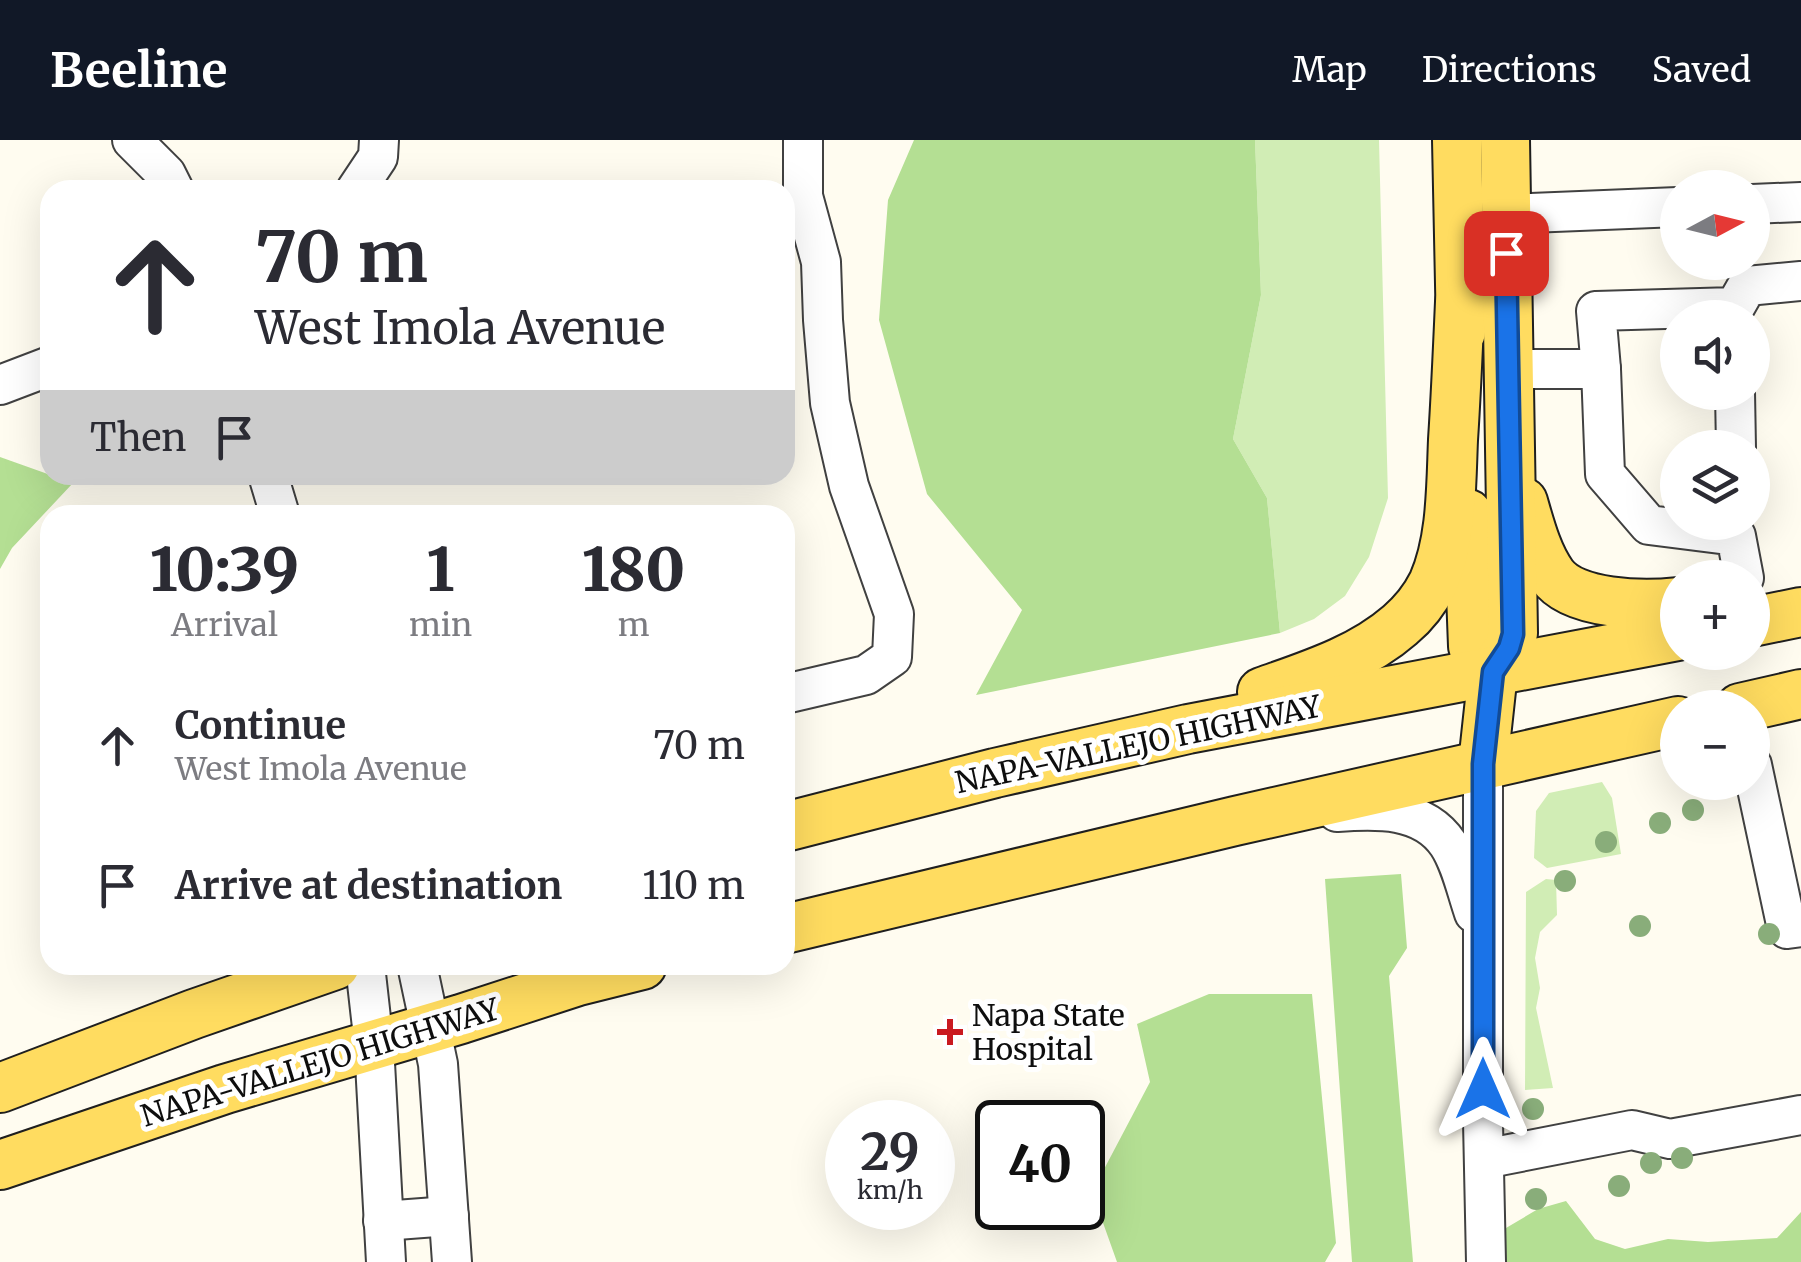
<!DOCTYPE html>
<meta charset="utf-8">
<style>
:root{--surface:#fff;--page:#f2f2f3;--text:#2b2b33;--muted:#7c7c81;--accent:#111827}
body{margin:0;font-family:Merriweather,serif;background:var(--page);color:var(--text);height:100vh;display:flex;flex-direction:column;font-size:38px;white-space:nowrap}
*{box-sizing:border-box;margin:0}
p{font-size:32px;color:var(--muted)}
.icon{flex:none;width:55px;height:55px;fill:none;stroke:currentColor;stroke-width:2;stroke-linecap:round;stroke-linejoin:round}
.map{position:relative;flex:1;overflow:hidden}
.side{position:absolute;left:40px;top:365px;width:755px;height:470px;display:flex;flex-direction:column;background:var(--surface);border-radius:30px;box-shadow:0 10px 40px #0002}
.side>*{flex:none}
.top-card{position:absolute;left:40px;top:40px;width:755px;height:305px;border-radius:30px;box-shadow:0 10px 40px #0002;background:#fff;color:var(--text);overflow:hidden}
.needle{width:65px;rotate:83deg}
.buttons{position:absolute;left:1660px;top:30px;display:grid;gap:20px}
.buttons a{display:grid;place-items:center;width:110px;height:110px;border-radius:50%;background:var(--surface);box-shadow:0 10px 40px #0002;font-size:50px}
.speed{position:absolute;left:825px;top:960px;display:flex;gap:20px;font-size:50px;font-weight:700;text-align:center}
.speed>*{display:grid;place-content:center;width:130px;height:130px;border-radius:50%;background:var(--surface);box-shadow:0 10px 40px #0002;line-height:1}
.speed small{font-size:25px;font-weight:400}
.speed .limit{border:5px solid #111;border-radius:15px;background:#fff;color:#111}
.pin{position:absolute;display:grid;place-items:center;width:85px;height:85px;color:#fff;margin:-42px;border-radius:20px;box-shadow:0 5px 15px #0006}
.me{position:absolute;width:110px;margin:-55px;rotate:0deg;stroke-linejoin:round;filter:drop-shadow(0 0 8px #0008)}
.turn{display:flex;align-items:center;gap:35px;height:210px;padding:0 50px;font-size:45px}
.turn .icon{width:130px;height:130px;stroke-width:2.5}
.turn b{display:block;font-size:70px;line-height:85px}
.then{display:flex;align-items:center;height:95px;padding:0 50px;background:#0003;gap:20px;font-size:38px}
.eta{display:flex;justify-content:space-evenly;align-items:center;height:170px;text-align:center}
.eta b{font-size:60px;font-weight:800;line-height:70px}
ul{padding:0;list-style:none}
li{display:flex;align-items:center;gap:30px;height:140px;padding:0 50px}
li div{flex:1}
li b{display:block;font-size:38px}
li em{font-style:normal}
header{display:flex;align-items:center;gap:60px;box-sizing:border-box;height:140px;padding:0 50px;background:var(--accent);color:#fff}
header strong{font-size:48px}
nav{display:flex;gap:55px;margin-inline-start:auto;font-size:35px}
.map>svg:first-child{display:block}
.green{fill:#d1edb5}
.forest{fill:#b4df93}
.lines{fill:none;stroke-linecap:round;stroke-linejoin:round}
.minor-casing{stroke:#414141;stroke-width:42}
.major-casing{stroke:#1f1f1f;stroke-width:52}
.path{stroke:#303030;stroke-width:5;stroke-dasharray:10 5;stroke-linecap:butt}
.minor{stroke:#fff;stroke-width:38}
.major{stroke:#ffdc60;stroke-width:48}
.tree{fill:#89ad7a}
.route-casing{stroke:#114b97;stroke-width:25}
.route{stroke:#1a73e8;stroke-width:18}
.poi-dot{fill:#ca1a1f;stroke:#fff;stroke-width:4}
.labels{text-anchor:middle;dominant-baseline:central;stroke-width:10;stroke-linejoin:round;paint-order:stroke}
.street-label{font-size:30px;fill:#0e0e0e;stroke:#fff}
.poi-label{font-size:30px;fill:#0e0e0e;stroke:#fff;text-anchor:start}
</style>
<header>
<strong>Beeline</strong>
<nav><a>Map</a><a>Directions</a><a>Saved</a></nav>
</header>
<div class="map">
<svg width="1801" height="1122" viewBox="0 0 1801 1122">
<rect width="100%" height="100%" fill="#fffcf0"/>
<g class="green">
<polygon points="1255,0 1379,0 1388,358 1369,417 1345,456 1314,479 1280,493 1267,358 1233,299 1261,155"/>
<polygon points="1602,642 1612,658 1621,714 1547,728 1534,718 1536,671 1549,653"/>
<polygon points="1546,739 1556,740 1557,775 1540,792 1535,818 1540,848 1536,868 1553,948 1525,950 1526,752"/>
</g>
<g class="forest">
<polygon points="914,0 1255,0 1261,155 1233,299 1267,358 1280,493 976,555 1022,470 927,354 879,180 888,60"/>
<polygon points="0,317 73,343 12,408 0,429"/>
<polygon points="1401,734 1407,808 1389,836 1413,1122 1352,1122 1325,739"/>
<polygon points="1209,854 1312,854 1336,1103 1325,1122 1117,1122 1092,1052 1150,942 1137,884"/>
<polygon points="1566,1061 1595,1099 1625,1109 1668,1099 1708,1102 1777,1098 1801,1072 1801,1122 1504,1122 1506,1088 1538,1069"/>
</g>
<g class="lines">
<defs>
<g id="minor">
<polyline points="132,0 166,34 174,50"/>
<polyline points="356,50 378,17 379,0"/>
<polyline points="1752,64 1801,62"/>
<polyline points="1505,74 1678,67"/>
<polyline points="1508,229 1601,229"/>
<polyline points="0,245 50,226"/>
<polyline points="1735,252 1736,308"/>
<polyline points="268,335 280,375"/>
<polyline points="1744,438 1736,396 1649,385 1605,334 1601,229 1596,171 1735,167 1747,146 1801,141"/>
<polyline points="785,554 866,535 892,517 894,474 849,346 830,263 823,180 821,122 803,56 803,0"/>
<polyline points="1483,624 1483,982 1486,1122"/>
<polyline points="1752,625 1787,789 1801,787"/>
<path d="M1337,672c39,-3 86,-5 111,32 13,20 18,46 26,69"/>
<polyline points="365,825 374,905 386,1122"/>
<polyline points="417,825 438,924 452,1122"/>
<polyline points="1484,1019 1632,990 1670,999 1801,975"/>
<polyline points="383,1081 449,1076"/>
</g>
<g id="major">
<polyline points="1457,0 1461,192"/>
<path d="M1523,362c7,24 14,52 29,73 21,30 92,31 126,27"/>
<polyline points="1468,374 1473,506 1476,517 1493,532"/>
<polyline points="1752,482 1801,472"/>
<path d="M1262,552c48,-17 99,-33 138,-67 13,-11 25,-26 33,-42 19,-43 18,-96 20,-143 3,-46 5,-92 7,-138"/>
<polyline points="1740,568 1801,554"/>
<polyline points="1483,624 1493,532 1509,508 1513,493 1505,0"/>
<polyline points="785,687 995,633 1188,589 1678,496"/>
<polyline points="785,789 1235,681 1678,581"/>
<polyline points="0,948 194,874 335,825"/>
<polyline points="0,1025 225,949 461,879 578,841 642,825"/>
</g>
</defs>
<use href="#minor" class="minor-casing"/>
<use href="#major" class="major-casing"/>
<polyline class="path" points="1710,642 1711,645"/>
<use href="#minor" class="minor"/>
<use href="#major" class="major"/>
</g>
<g class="tree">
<circle cx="1693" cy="670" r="11"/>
<circle cx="1660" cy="683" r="11"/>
<circle cx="1606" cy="702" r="11"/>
<circle cx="1565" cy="741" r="11"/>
<circle cx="1640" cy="786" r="11"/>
<circle cx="1769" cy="794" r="11"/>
<circle cx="1533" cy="969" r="11"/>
<circle cx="1682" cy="1018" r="11"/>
<circle cx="1651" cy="1023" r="11"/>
<circle cx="1619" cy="1046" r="11"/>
<circle cx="1536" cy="1059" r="11"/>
</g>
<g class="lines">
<defs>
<polyline id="route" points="1483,949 1483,624 1493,532 1509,508 1513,494 1506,113"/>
</defs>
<use href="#route" class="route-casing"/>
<use href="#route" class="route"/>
</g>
<path class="poi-dot" d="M945 877h10v10h10v10h-10v10h-10v-10h-10v-10h10z"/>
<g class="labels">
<g class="street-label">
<text transform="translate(1138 604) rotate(-12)">NAPA-VALLEJO HIGHWAY</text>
<text transform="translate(320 922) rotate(-17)">NAPA-VALLEJO HIGHWAY</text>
</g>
<g class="poi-label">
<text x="972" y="875">Napa State<tspan x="972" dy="34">Hospital</tspan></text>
</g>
</g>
</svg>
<div class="buttons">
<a><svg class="needle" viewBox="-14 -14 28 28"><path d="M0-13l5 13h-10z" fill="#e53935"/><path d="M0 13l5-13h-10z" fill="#7c7c81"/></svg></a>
<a><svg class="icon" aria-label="sound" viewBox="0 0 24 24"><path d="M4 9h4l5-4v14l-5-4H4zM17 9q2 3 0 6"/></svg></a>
<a><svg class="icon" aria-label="layers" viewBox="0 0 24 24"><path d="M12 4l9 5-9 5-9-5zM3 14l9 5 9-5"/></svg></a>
<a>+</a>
<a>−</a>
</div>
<div class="speed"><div>29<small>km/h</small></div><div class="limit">40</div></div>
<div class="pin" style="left:1506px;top:113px;background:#d93025"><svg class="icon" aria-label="arrive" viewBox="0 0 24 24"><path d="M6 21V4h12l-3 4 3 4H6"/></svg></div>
<svg class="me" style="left:1483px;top:949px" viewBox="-20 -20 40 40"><path d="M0-17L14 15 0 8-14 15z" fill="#1a73e8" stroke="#fff" stroke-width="4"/></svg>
<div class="top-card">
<div class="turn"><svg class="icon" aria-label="ahead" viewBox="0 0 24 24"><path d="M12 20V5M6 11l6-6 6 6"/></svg><div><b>70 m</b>West Imola Avenue</div></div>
<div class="then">Then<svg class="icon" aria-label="arrive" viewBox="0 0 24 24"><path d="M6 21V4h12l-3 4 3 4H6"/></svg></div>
</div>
<section class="side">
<div class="eta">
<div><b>10:39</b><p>Arrival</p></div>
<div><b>1</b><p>min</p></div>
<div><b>180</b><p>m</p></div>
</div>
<ul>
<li><svg class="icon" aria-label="ahead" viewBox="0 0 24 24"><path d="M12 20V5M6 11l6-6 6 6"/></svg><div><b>Continue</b><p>West Imola Avenue</p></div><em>70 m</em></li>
<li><svg class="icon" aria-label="arrive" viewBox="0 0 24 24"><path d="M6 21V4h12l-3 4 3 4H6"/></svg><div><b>Arrive at destination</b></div><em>110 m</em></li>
</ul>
</section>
</div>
